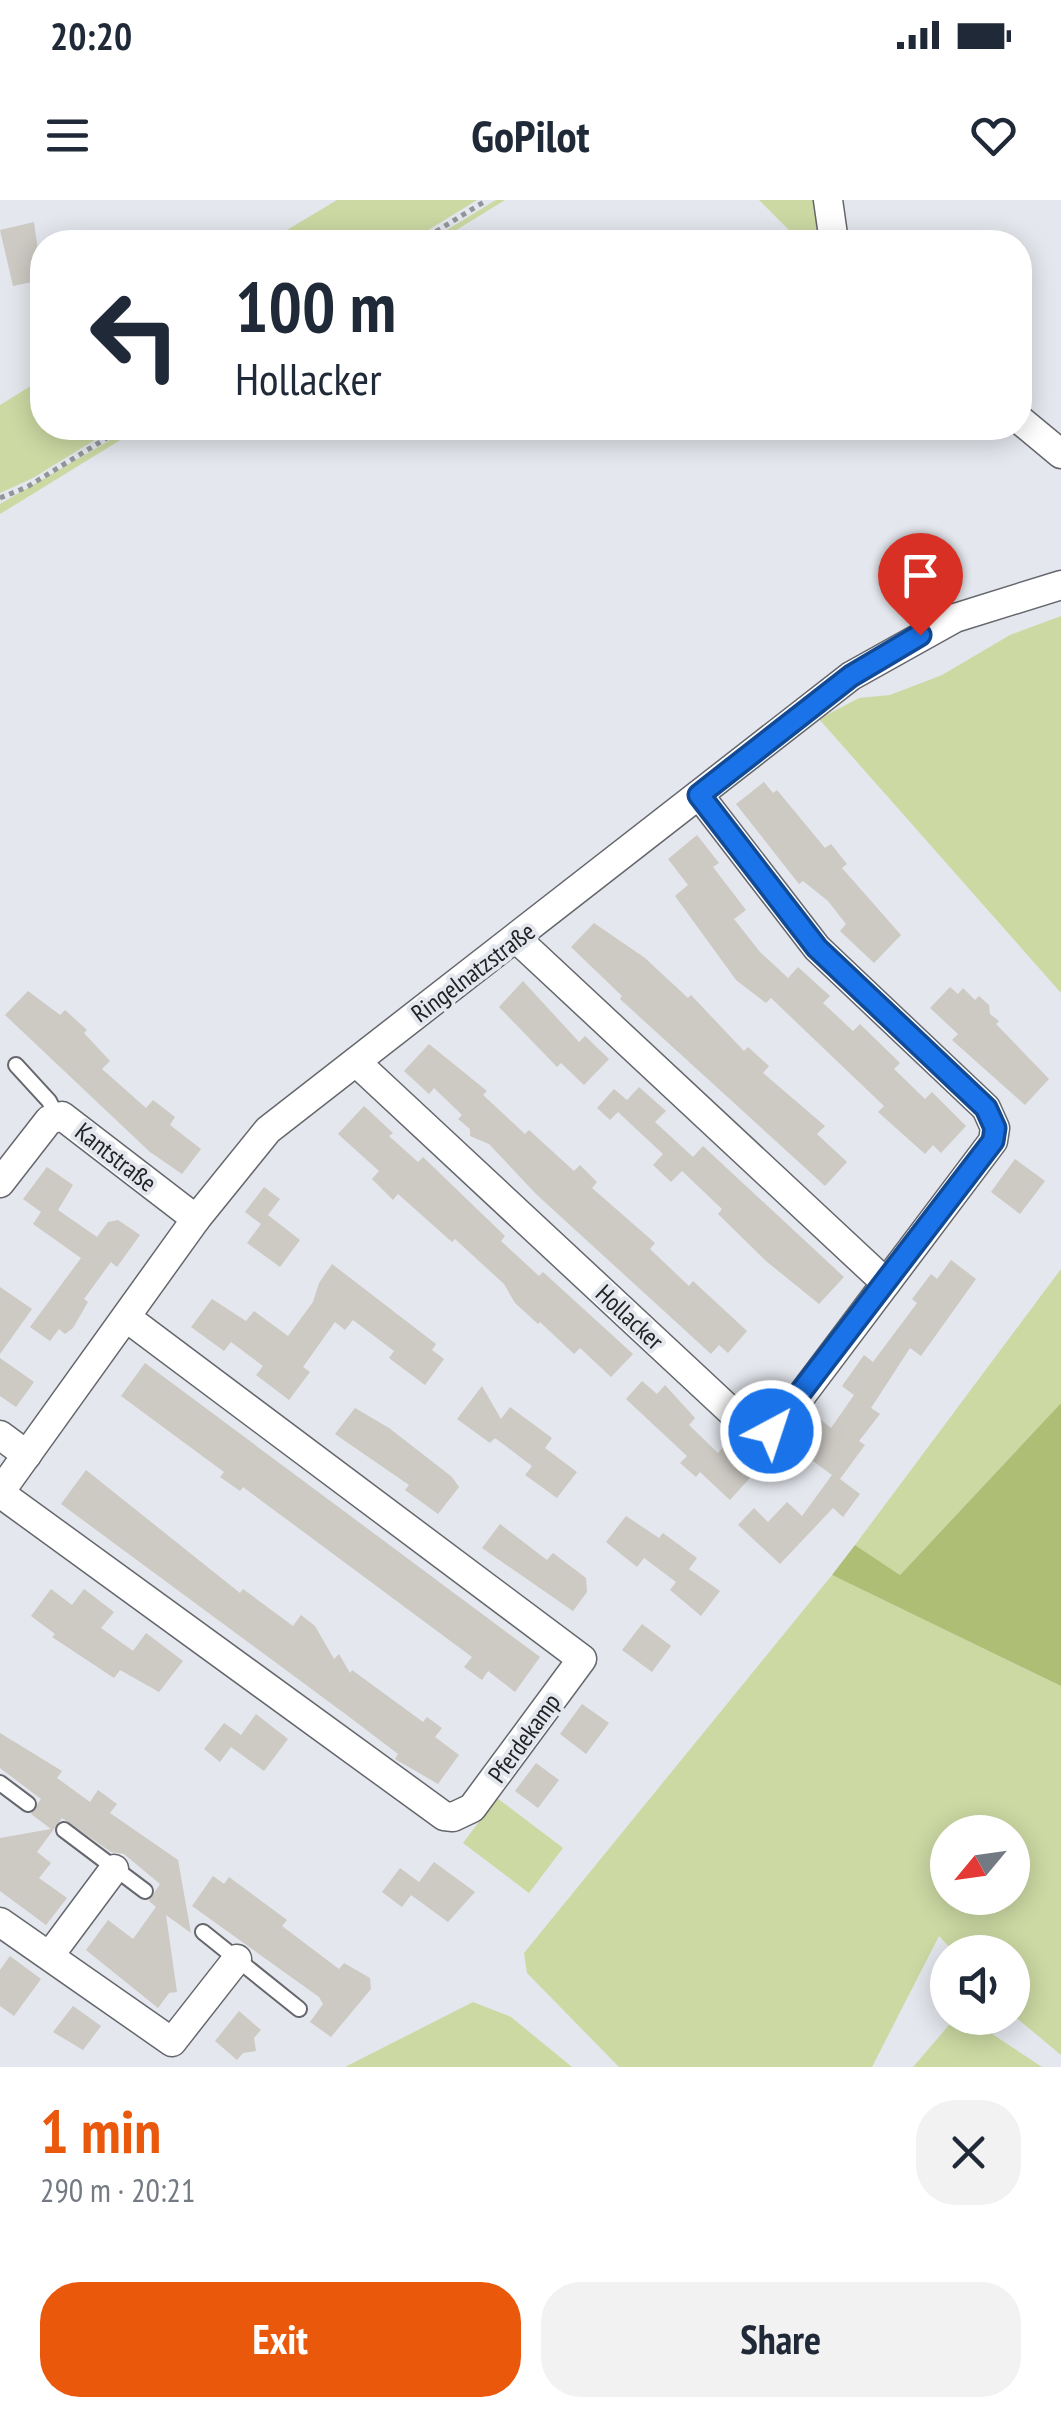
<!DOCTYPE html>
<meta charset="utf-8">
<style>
:root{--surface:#fff;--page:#f2f2f3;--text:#1f2937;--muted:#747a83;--accent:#ea580c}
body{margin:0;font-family:"PT Sans Narrow",sans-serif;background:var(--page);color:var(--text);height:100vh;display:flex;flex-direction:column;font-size:38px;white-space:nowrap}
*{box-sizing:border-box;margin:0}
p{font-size:32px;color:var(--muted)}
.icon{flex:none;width:55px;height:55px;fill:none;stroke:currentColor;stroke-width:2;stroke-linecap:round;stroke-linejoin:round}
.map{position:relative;height:1867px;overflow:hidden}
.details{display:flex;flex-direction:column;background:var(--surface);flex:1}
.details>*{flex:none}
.hud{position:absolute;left:30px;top:30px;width:1002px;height:210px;border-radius:40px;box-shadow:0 5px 25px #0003;background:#fff;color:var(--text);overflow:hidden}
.needle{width:65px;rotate:241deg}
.controls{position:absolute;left:930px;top:1615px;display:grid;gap:20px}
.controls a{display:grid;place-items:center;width:100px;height:100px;border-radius:50%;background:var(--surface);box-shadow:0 5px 25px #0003;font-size:50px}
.pin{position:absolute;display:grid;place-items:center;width:85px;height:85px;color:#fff;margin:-102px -42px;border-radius:50% 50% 50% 0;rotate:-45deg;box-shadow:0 0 10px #0007}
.pin .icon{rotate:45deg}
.me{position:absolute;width:110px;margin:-55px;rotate:40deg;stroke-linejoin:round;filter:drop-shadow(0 0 8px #0008)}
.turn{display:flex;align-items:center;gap:35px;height:210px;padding:0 40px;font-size:45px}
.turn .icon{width:130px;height:130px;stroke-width:2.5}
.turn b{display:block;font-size:70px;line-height:85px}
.round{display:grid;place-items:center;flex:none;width:105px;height:105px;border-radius:40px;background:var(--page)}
.overview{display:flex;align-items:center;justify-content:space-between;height:170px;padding:0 40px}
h1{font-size:60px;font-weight:600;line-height:75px;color:var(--accent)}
.action{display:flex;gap:20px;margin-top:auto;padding:20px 40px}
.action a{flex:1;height:115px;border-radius:40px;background:var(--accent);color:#fff;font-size:40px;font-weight:600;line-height:115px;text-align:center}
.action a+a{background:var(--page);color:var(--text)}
.status{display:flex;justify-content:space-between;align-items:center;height:70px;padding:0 50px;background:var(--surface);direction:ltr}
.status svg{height:28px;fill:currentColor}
header{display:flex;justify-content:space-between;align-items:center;height:130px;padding:0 40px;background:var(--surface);font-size:45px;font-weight:600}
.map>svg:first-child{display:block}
.green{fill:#ccd9a3;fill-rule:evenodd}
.forest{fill:#aebe74}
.building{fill:#cdc9c3}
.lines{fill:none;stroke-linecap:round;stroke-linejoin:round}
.service-casing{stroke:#65676d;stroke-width:18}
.minor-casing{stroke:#65676d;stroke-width:31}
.path{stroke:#939599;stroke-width:5;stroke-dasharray:5 5;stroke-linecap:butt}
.service{stroke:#fff;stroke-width:14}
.minor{stroke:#fff;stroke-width:28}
.route-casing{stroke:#114b97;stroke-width:25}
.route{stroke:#1a73e8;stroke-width:18}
.labels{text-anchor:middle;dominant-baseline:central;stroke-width:8;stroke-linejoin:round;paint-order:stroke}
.street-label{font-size:25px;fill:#222325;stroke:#e4e7ed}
</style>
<div class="status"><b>20:20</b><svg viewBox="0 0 49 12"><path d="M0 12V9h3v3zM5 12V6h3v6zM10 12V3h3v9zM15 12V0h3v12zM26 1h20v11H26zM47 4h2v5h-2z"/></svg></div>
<header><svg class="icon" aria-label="menu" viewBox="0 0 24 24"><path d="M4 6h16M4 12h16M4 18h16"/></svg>GoPilot<svg class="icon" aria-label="heart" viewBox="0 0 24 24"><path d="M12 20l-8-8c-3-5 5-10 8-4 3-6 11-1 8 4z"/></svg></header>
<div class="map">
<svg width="1061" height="1867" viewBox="0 0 1061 1867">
<rect width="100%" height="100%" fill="#e4e7ed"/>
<g class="green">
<polygon points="337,0 477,0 409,42 267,42"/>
<polygon points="496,0 505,0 437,42 427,42"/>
<polygon points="759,0 820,0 826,42 801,42"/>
<polygon points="42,179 42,228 114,228 33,278 0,293 0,205"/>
<polygon points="131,228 140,228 0,314 0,304"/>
<polygon points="1061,416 1061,793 819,519 859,498 890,495 942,475 1010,435"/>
<polygon points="1061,1069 1061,1203 900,1375 855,1345"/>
<path d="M832,1375l229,111v369l-48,-40 -1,-63h-58l-15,-16 -67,131h-253l-92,-94 -3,-20zM948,1632h64v66h-64z"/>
<polygon points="497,1598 563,1648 529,1693 463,1643"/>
<polygon points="473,1802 511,1817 572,1867 345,1867"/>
<polygon points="955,1818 968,1818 1042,1867 913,1867"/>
</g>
<polygon class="forest" points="1061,1203 1061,1486 832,1375 855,1345 900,1375"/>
<g class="building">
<polygon points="34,22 42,80 13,86 0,30"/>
<polygon points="764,582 773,593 777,590 825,648 831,644 847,664 842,668 901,735 874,763 840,731 846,724 828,701 803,681 799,684 736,604"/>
<polygon points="697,635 719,663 713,667 746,710 734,719 760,752 788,778 798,767 830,796 823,803 853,831 860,824 900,863 894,869 925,899 932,892 966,926 941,953 933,945 925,954 878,912 884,906 771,798 766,803 736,780 675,696 688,685 668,659"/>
<polygon points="594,723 645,758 688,798 691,795 744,851 748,847 769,866 763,873 825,926 817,934 847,962 825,986 620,799 622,796 571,747"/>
<polygon points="523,781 579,842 585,836 609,859 584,885 561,863 557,867 499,807"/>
<polygon points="950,787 958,794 963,788 975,800 979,796 989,805 990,814 999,821 996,824 1049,879 1025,905 952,840 958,834 930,808"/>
<polygon points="28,791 60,815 65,810 87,830 84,833 110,861 102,869 146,908 153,900 175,917 170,925 201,949 182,974 150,952 5,815"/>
<polygon points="429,844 487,891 483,895 525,934 529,930 574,971 580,965 597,982 592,988 655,1043 650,1049 689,1086 693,1081 747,1131 728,1153 719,1145 711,1154 536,994 489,944 470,936 470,929 458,919 462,915 434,888 429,894 404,871"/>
<polygon points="639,887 666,911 655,922 693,957 703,946 844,1077 819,1104 766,1061 718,1014 722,1009 682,971 671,982 653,965 663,954 618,912 610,920 597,908 614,889 627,900"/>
<polygon points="364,906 393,933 389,936 418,962 423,957 505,1036 501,1041 539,1076 543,1072 633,1154 611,1177 580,1148 574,1154 540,1122 538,1124 515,1103 504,1084 455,1039 452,1042 398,994 393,1000 372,979 379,971 338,934"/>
<polygon points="1015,959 1045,981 1020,1014 991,992"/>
<polygon points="47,967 73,985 58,1010 97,1037 108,1022 118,1020 140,1035 117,1067 111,1062 84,1099 88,1102 73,1128 65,1134 59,1129 50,1141 30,1127 81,1058 33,1024 41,1012 23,999"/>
<polygon points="264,987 280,999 268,1015 300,1040 280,1067 247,1043 261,1024 245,1012"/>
<polygon points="951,1060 976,1079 921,1156 910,1148 871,1208 880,1214 859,1241 865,1245 840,1279 860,1294 843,1317 833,1308 780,1364 738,1325 754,1308 768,1322 787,1302 802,1316 832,1275 810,1259 813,1256 804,1249 810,1241 807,1238 821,1220 831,1228 854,1195 842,1186 864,1155 873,1162 917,1103 912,1099 931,1074 937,1079"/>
<polygon points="332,1064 436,1144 432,1150 444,1159 425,1185 389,1158 394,1151 353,1120 345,1130 335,1122 303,1167 310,1172 289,1200 256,1175 263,1166 231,1142 224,1151 191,1127 212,1099 246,1121 254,1111 288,1136 313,1102 319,1083"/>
<polygon points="0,1087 32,1109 0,1154"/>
<polygon points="0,1158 34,1182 16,1207 0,1196"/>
<polygon points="145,1163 540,1457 515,1492 488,1471 482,1480 464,1467 472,1457 243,1287 240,1291 220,1277 224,1272 121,1196"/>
<polygon points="642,1181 657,1194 665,1185 695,1218 689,1225 718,1253 725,1245 757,1270 730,1300 700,1272 696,1277 680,1263 687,1256 626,1199"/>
<polygon points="482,1186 501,1219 510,1207 552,1238 545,1248 577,1272 557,1298 525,1275 532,1266 495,1238 490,1243 457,1219"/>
<polygon points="355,1208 389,1228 452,1277 459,1287 438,1314 405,1290 409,1285 335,1234"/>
<polygon points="86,1270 240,1393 243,1389 293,1426 301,1415 315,1426 334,1459 339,1454 350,1473 352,1470 423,1522 427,1517 442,1528 435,1537 459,1555 438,1584 395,1559 398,1554 348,1516 61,1304"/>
<polygon points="626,1316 659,1338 663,1333 697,1358 689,1369 720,1391 701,1416 670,1390 676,1382 644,1358 637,1367 606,1342"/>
<polygon points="500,1324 547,1360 553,1353 586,1378 587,1392 573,1411 482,1348"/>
<polygon points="51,1389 72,1405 84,1389 114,1412 101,1428 133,1451 146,1433 183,1461 159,1492 120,1470 114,1478 52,1437 55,1434 31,1416"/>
<polygon points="642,1424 671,1446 652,1472 622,1450"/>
<polygon points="582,1504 609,1523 586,1554 560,1534"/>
<polygon points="256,1514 288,1539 264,1571 231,1547 220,1562 204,1549 224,1523 241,1535"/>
<polygon points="0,1533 62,1571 57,1578 90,1602 98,1590 117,1604 110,1613 178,1660 191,1733 166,1715 177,1792 169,1793 158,1808 86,1750 108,1720 133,1739 156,1707 149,1701 160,1684 124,1654 111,1652 62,1618 37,1652 51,1663 39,1678 67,1698 46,1725 0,1691 0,1638 51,1629 31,1614 41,1599 0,1568"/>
<polygon points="536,1563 559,1580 538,1608 515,1591"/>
<polygon points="434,1662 475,1692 448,1722 411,1695 402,1707 382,1692 400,1668 419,1682"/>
<polygon points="213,1676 224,1684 229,1677 287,1720 282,1726 339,1769 344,1763 370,1778 371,1789 331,1837 310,1822 323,1804 319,1797 192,1706"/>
<polygon points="10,1756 41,1779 14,1816 0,1806 0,1770"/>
<polygon points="73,1806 101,1826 83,1850 53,1832"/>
<polygon points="239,1811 261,1830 254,1838 256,1851 243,1853 237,1860 215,1841"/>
</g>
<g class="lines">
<defs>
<g id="service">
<polyline points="16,865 49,901 56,915"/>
<polyline points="0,1583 28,1604"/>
<polyline points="64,1630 145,1691"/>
<polyline points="203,1732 299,1809"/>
</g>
<g id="minor">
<polyline points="828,0 834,42"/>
<polyline points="1020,220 1061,254"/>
<polyline points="517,739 886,1083"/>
<polyline points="356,862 750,1229 763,1233 777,1228 993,941 995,928 986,908 817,748 699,595"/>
<polyline points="0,983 49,920 62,916 196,1019"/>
<polyline points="0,1235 27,1255"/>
<polyline points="0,1292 196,1019 268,930 851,476 955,418 1061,385"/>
<polyline points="0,1293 444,1616 453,1617 472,1608 582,1459 127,1118"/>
<polyline points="0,1722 172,1842 237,1759"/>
<polyline points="50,1755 114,1669"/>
</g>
</defs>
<use href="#service" class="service-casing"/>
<use href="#minor" class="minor-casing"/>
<g class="path">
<polyline points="419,42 487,0"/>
<polyline points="0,298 27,287 123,228"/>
</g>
<use href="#service" class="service"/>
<use href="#minor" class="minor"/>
</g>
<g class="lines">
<defs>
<polyline id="route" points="771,1231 993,941 995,928 986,908 817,748 699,595 851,476 920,435"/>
</defs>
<use href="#route" class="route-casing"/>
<use href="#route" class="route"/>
</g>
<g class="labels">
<g class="street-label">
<text transform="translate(473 772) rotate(-37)">Ringelnatzstraße</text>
<text transform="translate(116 957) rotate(38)">Kantstraße</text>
<text transform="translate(630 1117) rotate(43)">Hollacker</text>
<text transform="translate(524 1538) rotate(-54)">Pferdekamp</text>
</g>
</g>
</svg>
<div class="controls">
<a><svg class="needle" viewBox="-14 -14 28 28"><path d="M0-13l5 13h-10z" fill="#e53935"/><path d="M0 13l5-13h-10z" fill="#747a83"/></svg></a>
<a><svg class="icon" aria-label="sound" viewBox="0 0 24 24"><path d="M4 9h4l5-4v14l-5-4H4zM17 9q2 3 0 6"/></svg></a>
</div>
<div class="pin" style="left:920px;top:435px;background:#d93025"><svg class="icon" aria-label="arrive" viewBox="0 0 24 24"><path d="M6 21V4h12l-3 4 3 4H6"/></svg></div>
<svg class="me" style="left:771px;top:1231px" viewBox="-20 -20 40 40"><circle r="17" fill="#1a73e8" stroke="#fff" stroke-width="3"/><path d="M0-11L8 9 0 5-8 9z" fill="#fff"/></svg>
<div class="hud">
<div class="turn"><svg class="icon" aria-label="left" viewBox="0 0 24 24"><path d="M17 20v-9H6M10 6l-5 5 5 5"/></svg><div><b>100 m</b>Hollacker</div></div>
</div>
</div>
<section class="details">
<div class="overview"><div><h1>1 min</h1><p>290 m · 20:21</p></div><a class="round"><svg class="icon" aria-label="close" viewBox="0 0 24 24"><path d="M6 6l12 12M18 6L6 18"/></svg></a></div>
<div class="action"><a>Exit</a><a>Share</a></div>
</section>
